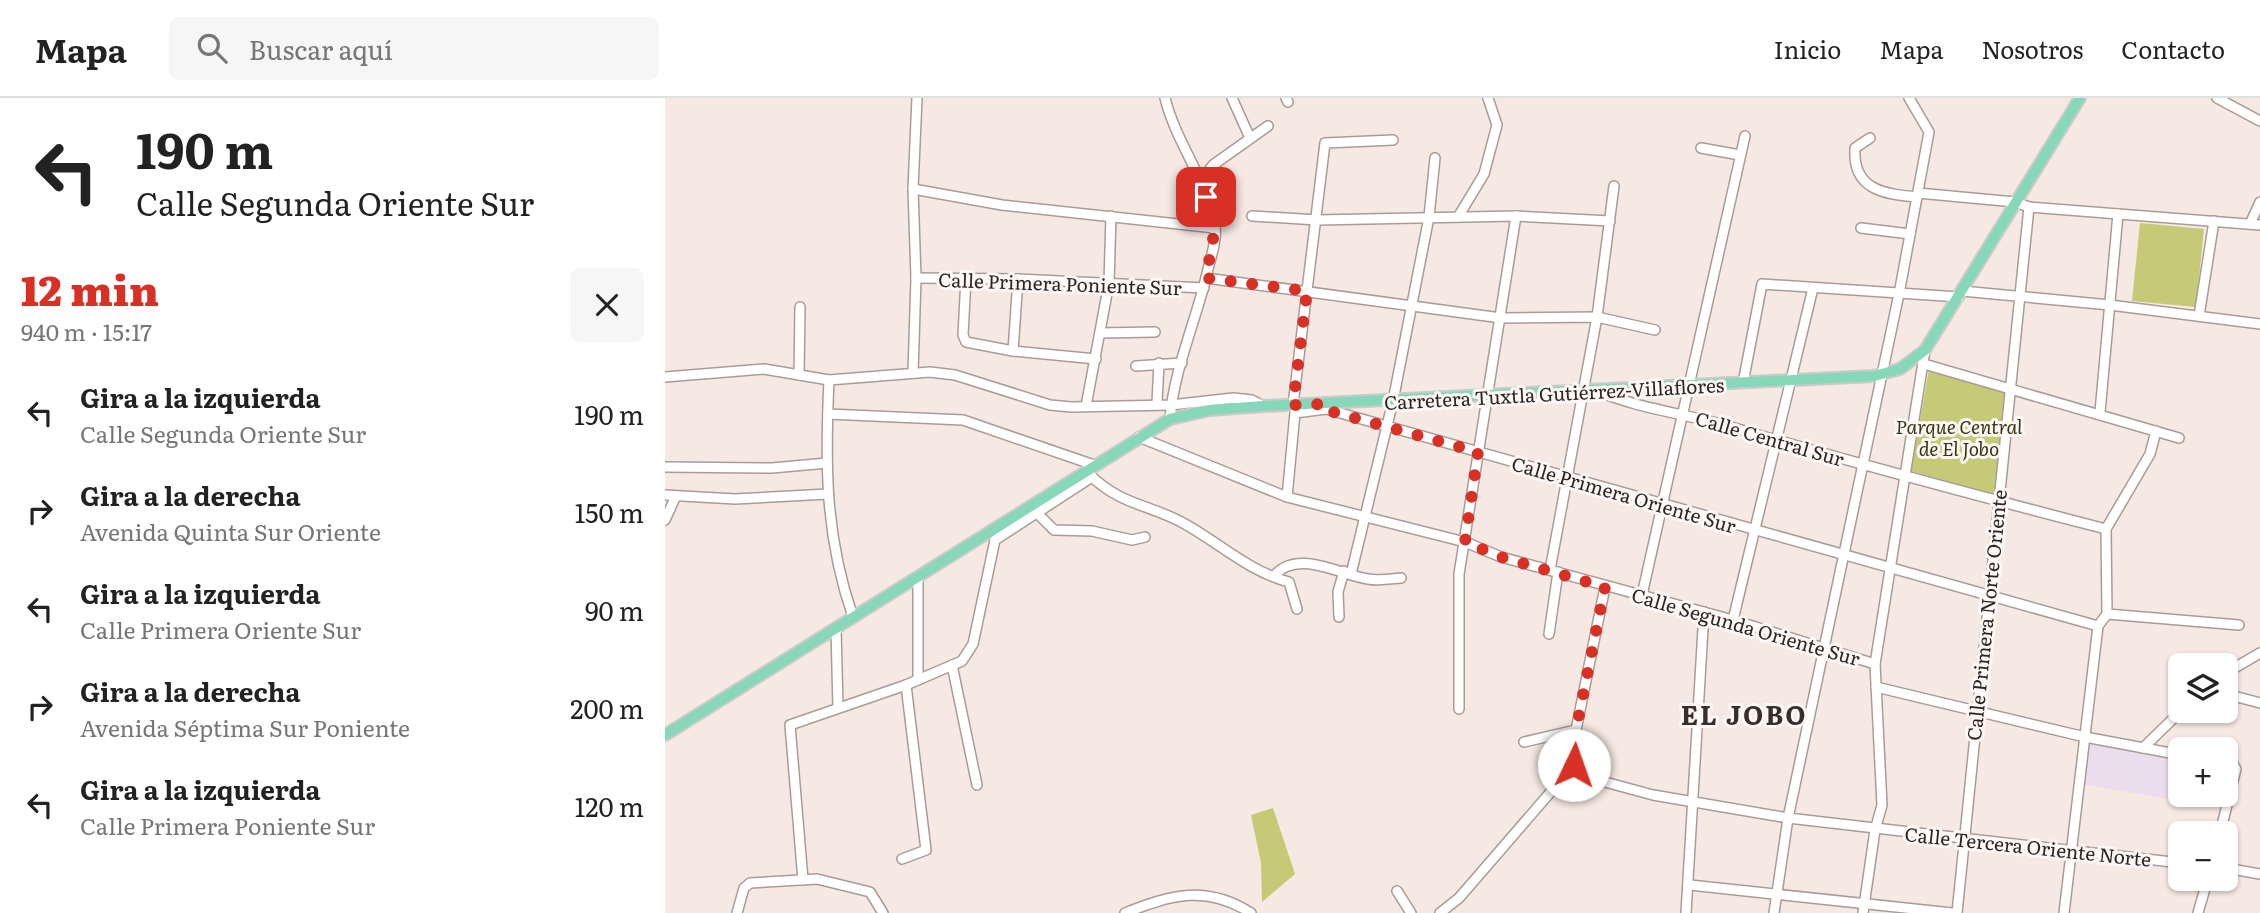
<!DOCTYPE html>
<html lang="es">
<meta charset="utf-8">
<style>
:root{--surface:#fff;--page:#f6f6f6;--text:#222;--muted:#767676;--line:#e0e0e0;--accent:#d93025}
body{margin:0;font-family:Literata,serif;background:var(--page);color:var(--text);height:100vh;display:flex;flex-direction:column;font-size:26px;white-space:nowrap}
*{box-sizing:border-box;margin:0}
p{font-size:23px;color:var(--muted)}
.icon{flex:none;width:38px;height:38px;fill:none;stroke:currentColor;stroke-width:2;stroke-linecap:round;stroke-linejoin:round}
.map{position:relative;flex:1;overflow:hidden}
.drawer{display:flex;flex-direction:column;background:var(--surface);width:665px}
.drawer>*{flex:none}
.hud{background:#fff;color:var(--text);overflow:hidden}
.controls{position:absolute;left:1503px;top:555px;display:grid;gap:14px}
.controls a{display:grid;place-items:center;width:70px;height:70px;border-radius:10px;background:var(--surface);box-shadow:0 2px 5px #0004;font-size:35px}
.pin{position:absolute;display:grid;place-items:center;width:60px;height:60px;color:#fff;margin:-30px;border-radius:14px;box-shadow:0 4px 10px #0006}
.me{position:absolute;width:77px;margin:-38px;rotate:3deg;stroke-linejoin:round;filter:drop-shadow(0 0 5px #0008)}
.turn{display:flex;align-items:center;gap:24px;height:147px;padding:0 21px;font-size:32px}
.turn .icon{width:91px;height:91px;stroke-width:2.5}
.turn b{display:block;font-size:49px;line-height:60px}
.round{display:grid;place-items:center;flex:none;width:74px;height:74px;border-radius:10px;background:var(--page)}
.overview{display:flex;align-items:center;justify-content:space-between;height:119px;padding:0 21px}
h1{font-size:42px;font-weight:800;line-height:52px;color:var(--accent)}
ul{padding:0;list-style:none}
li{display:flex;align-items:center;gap:21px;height:98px;padding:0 21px}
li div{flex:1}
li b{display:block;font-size:26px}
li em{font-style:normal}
header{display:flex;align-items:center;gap:42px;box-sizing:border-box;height:98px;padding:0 35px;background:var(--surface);border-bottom:2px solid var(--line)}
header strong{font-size:33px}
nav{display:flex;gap:38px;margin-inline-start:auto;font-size:24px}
.search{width:490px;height:63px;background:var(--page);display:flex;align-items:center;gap:18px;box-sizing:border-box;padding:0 24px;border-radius:10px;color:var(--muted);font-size:26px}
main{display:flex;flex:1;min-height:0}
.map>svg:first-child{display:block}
.education{fill:#ebdcee}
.green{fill:#c6c975}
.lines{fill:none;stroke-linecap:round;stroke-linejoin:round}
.minor-casing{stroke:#a99c97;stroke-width:12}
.major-casing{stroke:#cccbca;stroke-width:14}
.minor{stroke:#fff;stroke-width:9}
.major{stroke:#87d8bb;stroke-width:10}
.route{stroke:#d93025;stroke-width:12;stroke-dasharray:0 21.6}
.labels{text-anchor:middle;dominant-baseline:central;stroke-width:6;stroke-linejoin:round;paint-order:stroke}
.street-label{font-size:19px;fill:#2b2624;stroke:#fdf7f5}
.park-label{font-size:19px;font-style:italic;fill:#373811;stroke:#fdf7f5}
.district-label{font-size:26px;font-weight:bold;letter-spacing:2px;fill:#392e2a;stroke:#fdf7f5}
</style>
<header>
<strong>Mapa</strong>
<div class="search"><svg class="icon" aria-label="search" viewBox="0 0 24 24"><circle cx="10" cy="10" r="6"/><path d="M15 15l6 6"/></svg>Buscar aquí</div>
<nav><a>Inicio</a><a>Mapa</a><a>Nosotros</a><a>Contacto</a></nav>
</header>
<main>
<section class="drawer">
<div class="hud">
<div class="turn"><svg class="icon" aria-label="left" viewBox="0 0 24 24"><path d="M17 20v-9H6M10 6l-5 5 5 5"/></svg><div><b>190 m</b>Calle Segunda Oriente Sur</div></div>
</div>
<div class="overview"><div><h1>12 min</h1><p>940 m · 15:17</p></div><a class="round"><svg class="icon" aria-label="close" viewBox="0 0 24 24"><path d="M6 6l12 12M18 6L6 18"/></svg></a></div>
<ul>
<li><svg class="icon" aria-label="left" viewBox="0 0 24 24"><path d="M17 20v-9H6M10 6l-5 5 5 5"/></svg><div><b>Gira a la izquierda</b><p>Calle Segunda Oriente Sur</p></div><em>190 m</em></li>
<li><svg class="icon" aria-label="right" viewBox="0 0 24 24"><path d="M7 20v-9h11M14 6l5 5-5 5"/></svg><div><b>Gira a la derecha</b><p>Avenida Quinta Sur Oriente</p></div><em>150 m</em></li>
<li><svg class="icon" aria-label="left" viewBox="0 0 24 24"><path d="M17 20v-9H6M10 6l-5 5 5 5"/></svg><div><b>Gira a la izquierda</b><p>Calle Primera Oriente Sur</p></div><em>90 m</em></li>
<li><svg class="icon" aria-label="right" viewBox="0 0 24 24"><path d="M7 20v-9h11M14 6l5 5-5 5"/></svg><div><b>Gira a la derecha</b><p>Avenida Séptima Sur Poniente</p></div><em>200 m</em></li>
<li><svg class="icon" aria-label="left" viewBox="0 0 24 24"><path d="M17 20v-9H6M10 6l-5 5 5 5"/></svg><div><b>Gira a la izquierda</b><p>Calle Primera Poniente Sur</p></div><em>120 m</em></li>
</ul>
</section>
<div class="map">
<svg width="1595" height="815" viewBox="0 0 1595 815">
<rect width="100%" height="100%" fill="#f6e8e3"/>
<polygon class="education" points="1421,646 1511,659 1505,701 1416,686"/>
<g class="green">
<polygon points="1475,125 1539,131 1531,209 1467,203"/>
<polygon points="1264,271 1341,294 1329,397 1246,373"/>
<polygon points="608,710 630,776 597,804 596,765 586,717"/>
</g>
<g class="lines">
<defs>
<g id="minor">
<path d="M500,0c11,45 43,83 50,129 2,13 -4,30 -7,42 -11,50 -34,99 -38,150"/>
<polyline points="567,0 585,40"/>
<polyline points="621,0 623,4"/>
<polyline points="1552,0 1595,23"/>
<path d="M1205,40l-15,10c-3,43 31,46 62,49"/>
<polyline points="1036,50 1075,57"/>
<polyline points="535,85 548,67 603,28"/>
<polyline points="248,91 337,107 550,130"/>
<polyline points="1253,95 1350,104 1364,109 1595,127"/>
<polyline points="587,118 652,122 851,118 945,123"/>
<polyline points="793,119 819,76 832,27 823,0"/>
<polyline points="1585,126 1595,104"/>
<polyline points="1196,130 1245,136"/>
<polyline points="251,180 353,181 539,190"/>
<polyline points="301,180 298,237 301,244 348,253 431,261"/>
<polyline points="541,180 836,220 932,219 990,232"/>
<polyline points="1297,193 1445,207 1595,226"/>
<polyline points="1534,218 1549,123"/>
<polyline points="435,235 490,234"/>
<polyline points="348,253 353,181"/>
<polyline points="1259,266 1514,340"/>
<polyline points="471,268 517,265"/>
<polyline points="248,275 251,180 248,91 252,0"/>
<polyline points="134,277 135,209"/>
<polyline points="0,279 99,271 164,282 265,274 290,277 385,307 406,309 506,307 568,300 587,302 598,308"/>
<path d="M164,282c-4,85 -4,156 24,237"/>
<polyline points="1078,285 1097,186 1294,199"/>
<path d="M931,292c39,18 86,23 128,35 127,37 254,71 382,104"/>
<polyline points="492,305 494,265"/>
<polyline points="658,305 661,311 1433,528"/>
<polyline points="628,307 660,45 728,42"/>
<polyline points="421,308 444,185 446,118"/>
<polyline points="1435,314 1453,116"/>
<polyline points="163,316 298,322 429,367"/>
<polyline points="474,339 622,399 800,444 836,459 1068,522 1210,566"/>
<polyline points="0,369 107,370 162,365"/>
<path d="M424,376c32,32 61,30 96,50 34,19 65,48 104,58l8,27"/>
<polyline points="0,397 70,401 163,396"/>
<polyline points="622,399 630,315 661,311"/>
<polyline points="373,416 389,432 427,433 467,442 480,439"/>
<polyline points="0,422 11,398"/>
<polyline points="885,472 932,219 949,88"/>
<polyline points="686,476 728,303 764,119 770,60"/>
<path d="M609,478c23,-28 66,-1 94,3 10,2 22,0 33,-1"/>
<polyline points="977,497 1080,38"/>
<polyline points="1442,516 1574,527"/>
<polyline points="674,519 673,494 679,473"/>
<polyline points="1068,522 1148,190"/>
<polyline points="171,530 173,610"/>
<polyline points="884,536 893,474"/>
<polyline points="287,567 312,687"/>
<polyline points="1561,575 1595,555"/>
<polyline points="253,582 253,478"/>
<polyline points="1211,589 1420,639 1516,657"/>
<polyline points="1561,596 1595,605"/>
<polyline points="794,611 794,476 851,118"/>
<polyline points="859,644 911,632"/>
<polyline points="1478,650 1517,612"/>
<polyline points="903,674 988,697 1123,720 1516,765"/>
<polyline points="1555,735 1571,671 1568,666 1561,665"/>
<polyline points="237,761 261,752 241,587"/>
<polyline points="1561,770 1595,776"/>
<polyline points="138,782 125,627 241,587 297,563 308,546 330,442 427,379"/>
<polyline points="1025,787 1287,815"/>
<polyline points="732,793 746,815"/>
<polyline points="72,815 79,790 85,785 152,781 205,794 218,815"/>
<path d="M460,815c46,-18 81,-29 126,0"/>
<polyline points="775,815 794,800 909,667 911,632 940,489"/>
<polyline points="1021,815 1039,514"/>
<polyline points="1109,815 1123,720 1234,196 1264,34 1244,0"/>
<polyline points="1198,815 1210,732 1217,707 1210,566 1260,252"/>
<polyline points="1292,815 1364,109"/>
<polyline points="1399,815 1433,528 1442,516 1441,431 1485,356 1491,333"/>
<polyline points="1533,815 1543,780"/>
</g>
<polyline id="major" points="0,637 505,321 545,312 598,308 1209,278 1235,271 1260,252 1415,0"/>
</defs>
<use href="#minor" class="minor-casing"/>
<use href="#major" class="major-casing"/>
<use href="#minor" class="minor"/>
<use href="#major" class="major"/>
</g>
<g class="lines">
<polyline class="route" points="541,99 550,130 541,180 642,193 628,307 659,306 661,312 813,354 800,444 836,459 940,489 911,632 909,667"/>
</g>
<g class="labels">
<g class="street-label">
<text transform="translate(395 185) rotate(2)">Calle Primera Poniente Sur</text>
<text transform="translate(889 295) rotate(-3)">Carretera Tuxtla Gutiérrez-Villaflores</text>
<text transform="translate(1105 340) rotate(16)">Calle Central Sur</text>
<text transform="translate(959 396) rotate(16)">Calle Primera Oriente Sur</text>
<text transform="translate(1321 517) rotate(-84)">Calle Primera Norte Oriente</text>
<text transform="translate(1081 528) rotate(16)">Calle Segunda Oriente Sur</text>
<text transform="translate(1363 748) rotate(6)">Calle Tercera Oriente Norte</text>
</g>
<g class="park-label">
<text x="1294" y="328">Parque Central<tspan x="1294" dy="22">de El Jobo</tspan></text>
</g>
<g class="district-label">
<text x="1079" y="615">EL JOBO</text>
</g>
</g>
</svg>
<div class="controls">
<a><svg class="icon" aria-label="layers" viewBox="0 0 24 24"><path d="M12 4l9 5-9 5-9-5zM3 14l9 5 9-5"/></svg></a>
<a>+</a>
<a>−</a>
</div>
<div class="pin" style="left:541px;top:99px;background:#d93025"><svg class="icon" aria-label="arrive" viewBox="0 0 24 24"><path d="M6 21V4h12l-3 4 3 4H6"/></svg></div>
<svg class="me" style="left:909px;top:667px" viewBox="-20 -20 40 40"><circle r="19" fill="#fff"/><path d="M0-13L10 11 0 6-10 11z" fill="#d93025"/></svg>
</div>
</main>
